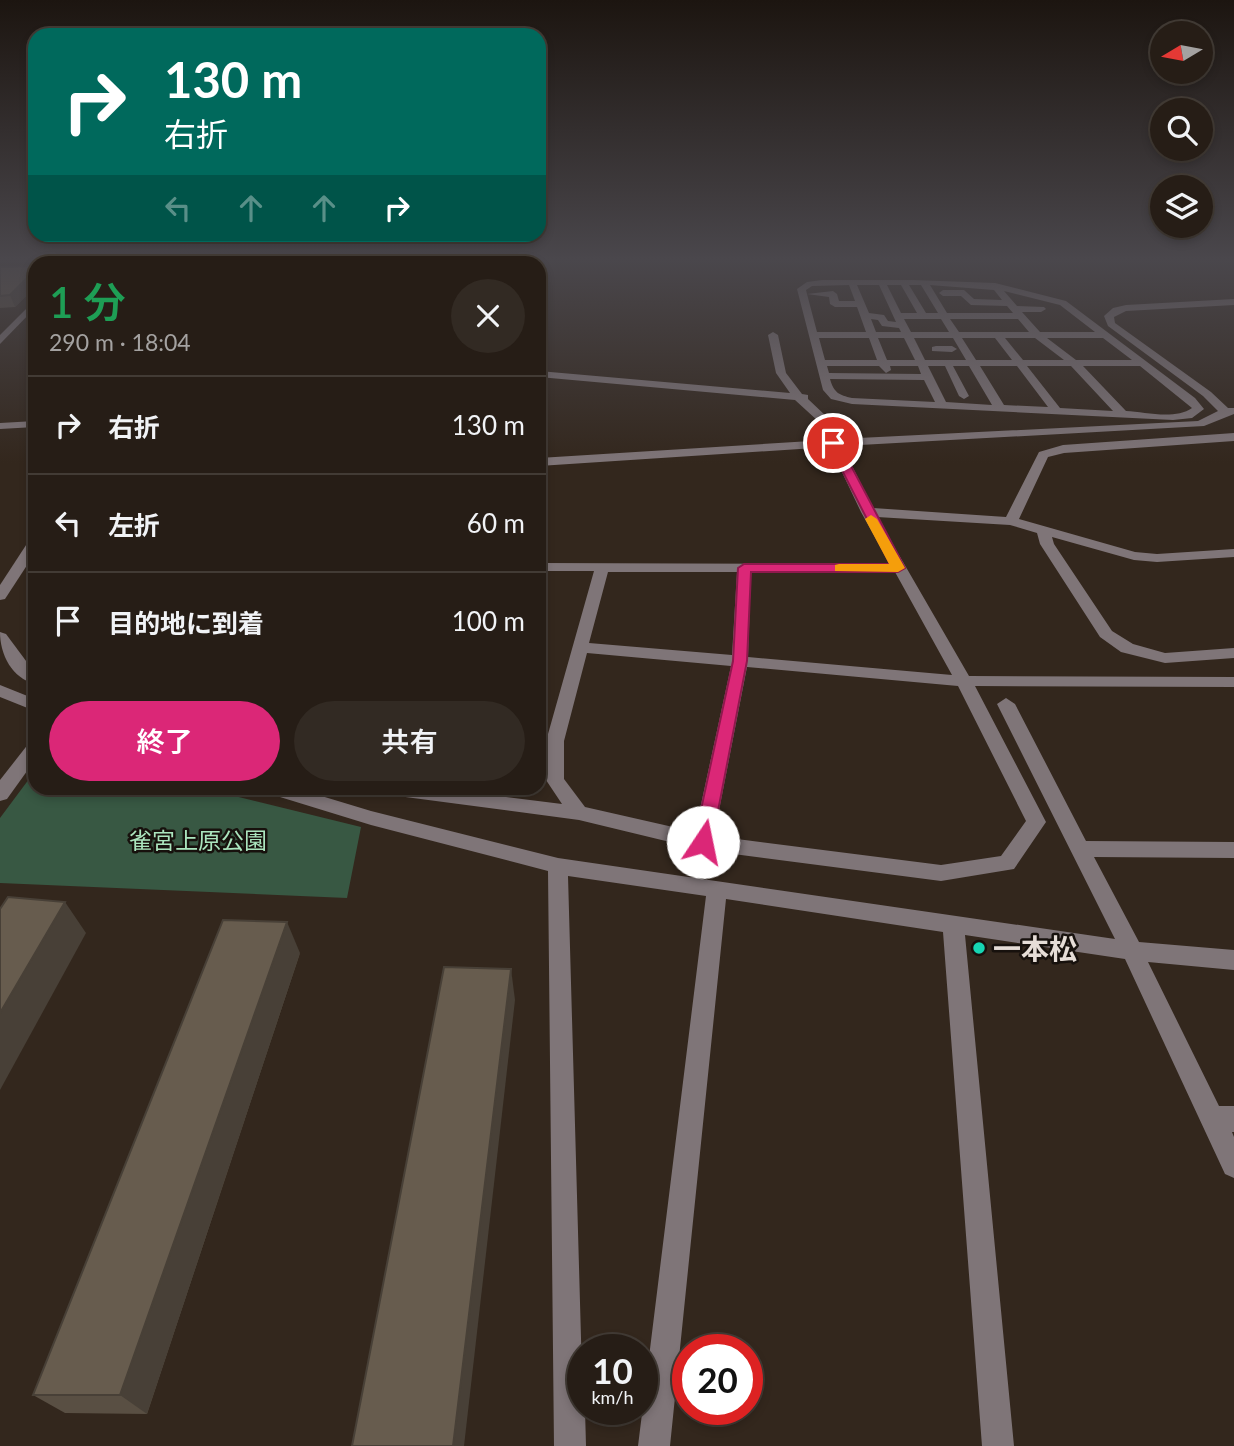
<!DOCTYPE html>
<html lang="ja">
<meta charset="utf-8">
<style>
:root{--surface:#261d16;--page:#322a23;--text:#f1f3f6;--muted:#a4a2a1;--line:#423b35;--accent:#db2777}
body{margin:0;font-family:Lato,"Noto Sans JP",sans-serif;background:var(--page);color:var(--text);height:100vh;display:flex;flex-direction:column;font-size:26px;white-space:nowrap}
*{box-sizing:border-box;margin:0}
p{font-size:23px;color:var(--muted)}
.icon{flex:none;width:38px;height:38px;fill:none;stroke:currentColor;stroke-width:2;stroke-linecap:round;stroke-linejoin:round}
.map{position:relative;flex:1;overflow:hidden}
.side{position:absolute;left:28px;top:256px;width:518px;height:539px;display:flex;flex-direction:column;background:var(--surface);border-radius:21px;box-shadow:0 4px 10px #0003,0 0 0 2px var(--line)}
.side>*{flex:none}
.guide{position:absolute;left:28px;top:28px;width:518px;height:214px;border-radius:21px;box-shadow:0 4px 10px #0003,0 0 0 2px var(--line);background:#00695c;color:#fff;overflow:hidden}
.needle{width:46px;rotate:260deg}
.tools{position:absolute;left:1150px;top:21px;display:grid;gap:14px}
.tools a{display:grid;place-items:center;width:63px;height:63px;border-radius:50%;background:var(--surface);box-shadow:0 4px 10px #0003,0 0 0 2px var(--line);font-size:35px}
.speed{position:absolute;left:567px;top:1334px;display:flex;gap:14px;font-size:35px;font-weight:700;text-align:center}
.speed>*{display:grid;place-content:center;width:91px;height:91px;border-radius:50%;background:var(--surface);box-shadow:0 4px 10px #0003,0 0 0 2px var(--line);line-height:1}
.speed small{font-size:18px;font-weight:400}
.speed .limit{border:10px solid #d22;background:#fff;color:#111}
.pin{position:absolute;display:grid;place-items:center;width:60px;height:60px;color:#fff;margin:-30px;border:4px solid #fff;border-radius:50%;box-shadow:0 2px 7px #0007}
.me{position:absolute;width:77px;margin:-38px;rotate:11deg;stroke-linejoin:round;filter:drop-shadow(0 0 5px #0008)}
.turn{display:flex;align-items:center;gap:24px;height:147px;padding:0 21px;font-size:32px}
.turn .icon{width:91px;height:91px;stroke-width:2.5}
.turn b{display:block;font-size:49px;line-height:60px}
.lanes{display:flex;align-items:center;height:66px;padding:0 21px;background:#0003;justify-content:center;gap:35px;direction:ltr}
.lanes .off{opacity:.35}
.round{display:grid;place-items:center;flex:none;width:74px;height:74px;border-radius:37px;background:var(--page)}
.summary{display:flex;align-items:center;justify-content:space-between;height:119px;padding:0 21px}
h1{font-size:42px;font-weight:600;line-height:52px;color:#1e9e55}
.action{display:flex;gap:14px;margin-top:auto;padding:14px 21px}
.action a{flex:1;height:80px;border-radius:42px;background:var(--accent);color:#fff;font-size:28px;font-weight:600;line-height:80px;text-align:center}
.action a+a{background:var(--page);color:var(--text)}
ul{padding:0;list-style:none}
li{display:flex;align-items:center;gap:21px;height:98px;padding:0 21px;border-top:2px solid var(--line)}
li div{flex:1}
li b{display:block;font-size:26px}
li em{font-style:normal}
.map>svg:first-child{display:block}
.green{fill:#385843}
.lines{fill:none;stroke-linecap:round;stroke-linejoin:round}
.minor{fill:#7f7578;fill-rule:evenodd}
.wall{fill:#594f43}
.shaded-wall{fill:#484037}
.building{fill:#675c4e;stroke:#484037;stroke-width:2}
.route{fill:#db2777;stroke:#8e194d;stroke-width:2}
.slow{fill:#f59e0b}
.poi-dot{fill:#16d5b3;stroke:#17110d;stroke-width:2.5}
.labels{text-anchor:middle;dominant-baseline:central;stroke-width:5;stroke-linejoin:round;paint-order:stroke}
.park-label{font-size:23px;fill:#abe5be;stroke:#17110d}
.near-poi-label{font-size:28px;font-weight:bold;fill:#e6ddd7;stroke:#17110d;text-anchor:start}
</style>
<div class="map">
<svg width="1234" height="1446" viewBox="0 0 1234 1446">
<rect width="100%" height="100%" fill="#33271d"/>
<polygon class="green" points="35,771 35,788 202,788 361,827 347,898 0,883 0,818"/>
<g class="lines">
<g class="minor">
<polygon points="299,260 364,260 298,262"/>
<rect x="465" y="260" width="8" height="2"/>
<path d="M822,280h91l82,3 71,18 129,97 9,11 -12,9 -19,2 -321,-16 -21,-5 -8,-9 -26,-101 10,-7zM849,285l6,16h-16l-2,-7 -4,-3 -26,3 -1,-4 6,-4zM857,285h22l17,37 -8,-1 -4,-6 -15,-2zM887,285h14l16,28h-16zM909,285h12l17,28h-12zM930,285l64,5 8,10 -28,-1 -10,-9h-21l-4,3 4,3h18l10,9 36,1 6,7h-66zM1004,291l56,14 35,27h-55l-18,-20h19l5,-3 -2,-2 -27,-1zM807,294l22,3 1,7 5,3h22l9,25h-49zM871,319l7,1 4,6 17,2 2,4h-25zM904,319h37l8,13h-38zM950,319h68l11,13h-70zM819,338h50l8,22h-52zM878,338h26l11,22h-28zM914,338h39l13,22h-41zM962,338h33l17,22h-36zM1005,338h30l29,22h-41zM1047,338h56l29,22h-56zM827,366h52l7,7 5,-3 -1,-4h28l3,8 -92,-1zM928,366h17l14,30 5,3 5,-3 -16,-30h16l23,39 -46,-3zM980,366h37l31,41 -44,-2zM1027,366h44l42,45 -53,-3zM1083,366h57l52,42c-17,12 -47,4 -66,3zM830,379l94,1 11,22 -83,-4c-13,-3 -18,-5 -22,-19z"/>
<path d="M1234,299v6l-108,6 -12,6 1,6 96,69 17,16h6v6l-30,12 -362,20 31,62 133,9 33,-65 24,-7 171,-12v8l-170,12 -16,4 -29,62 116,33 22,2 77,-5v8l-77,5 -23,-2 -82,-23 2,7 58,87 21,13 32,9 69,-5v10l-69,5 -44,-11 -21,-15 -60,-93 -3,-11 -27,-8 -133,-8 92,159 265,1v10l-259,-1 71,136 -32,47 -73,12 -238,-31 -124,-30 -204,-27 -2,-5h60l129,16 -16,-24v-34l-7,-2v-12l9,2 46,-163h-55v-8l351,1 -29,-52 -31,-65 -291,19v-8l288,-18 -9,-19 -23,-21 -256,-23v-6l251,22 -14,-20 -8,-38 5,-3 5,3 8,38 16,21 6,1v4l19,18 12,22 359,-18 20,-10 -15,-15 -95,-70 -4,-10 9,-8 13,-3zM608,572h129l-5,83 -143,-12zM751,572h144l57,103 -204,-18zM587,653l144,13 -36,166 -110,-25 -21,-28v-38zM747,667l211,19 68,135 -25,35 -60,9 -227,-29z"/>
<polygon points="35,300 35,308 0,344 0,335"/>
<polygon points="936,346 952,346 957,349 952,352 932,351 932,347"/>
<polygon points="35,421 35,427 0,429 0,423"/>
<polygon points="35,538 35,553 5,599 0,600 0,585 30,539"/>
<path d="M0,632l6,2 29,39v11c-23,-6 -35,-29 -35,-52z"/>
<polygon points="0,685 35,699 35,711 0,697"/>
<polygon points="1006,698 1015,704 1086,841 1234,842 1234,858 1094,857 1139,942 1234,950 1234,970 1148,962 1219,1106 1234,1106 1234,1132 1232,1132 1234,1137 1234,1178 1225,1174 1125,959 965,935 1014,1446 982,1446 943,932 726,899 670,1446 638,1446 706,896 568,876 583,1409 585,1409 586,1446 554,1446 548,871 371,825 267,793 265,788 295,788 371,811 558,858 1115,939 997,704"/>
<polygon points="35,741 35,760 7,799 0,801 0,780 29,743"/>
</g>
</g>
<g class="wall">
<polygon points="35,266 35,287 15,307 0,308 0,267"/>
<polygon points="300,953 147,1414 65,1413 33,1395"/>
</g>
<g class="shaded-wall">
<polygon points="35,270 35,287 15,307 10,295"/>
<polygon points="65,902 86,933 0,1090 0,1013"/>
<polygon points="287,922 300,953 147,1414 120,1395"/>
<polygon points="511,969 515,1000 464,1446 453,1446"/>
</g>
<g class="building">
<polygon points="35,266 35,270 10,295 0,296 0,267"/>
<polygon points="8,897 65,902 0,1013 0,909"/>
<polygon points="223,920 287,922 120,1395 33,1395"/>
<polygon points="444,967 511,969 453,1446 352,1446"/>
</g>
<linearGradient id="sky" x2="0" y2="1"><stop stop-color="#1c1510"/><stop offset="0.56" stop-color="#4a474c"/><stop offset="1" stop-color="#4a474c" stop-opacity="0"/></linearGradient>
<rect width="1234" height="463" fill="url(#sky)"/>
<polygon class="route" points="833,439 839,443 905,568 898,572 751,572 747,661 712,842 710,847 697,847 694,842 733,661 738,568 744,564 890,564 828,443"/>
<polygon class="slow" points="871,515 877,519 905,568 898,572 835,571 835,565 839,564 889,564 865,519"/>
<circle class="poi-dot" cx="979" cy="948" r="7"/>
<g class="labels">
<g class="park-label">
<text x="198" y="840">雀宮上原公園</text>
</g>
<g class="near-poi-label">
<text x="993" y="948">一本松</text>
</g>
</g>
</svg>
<div class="tools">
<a><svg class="needle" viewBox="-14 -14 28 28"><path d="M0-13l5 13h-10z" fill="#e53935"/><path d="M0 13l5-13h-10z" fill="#a4a2a1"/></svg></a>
<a><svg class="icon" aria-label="search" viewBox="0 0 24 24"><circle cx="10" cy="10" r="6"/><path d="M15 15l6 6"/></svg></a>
<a><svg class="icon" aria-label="layers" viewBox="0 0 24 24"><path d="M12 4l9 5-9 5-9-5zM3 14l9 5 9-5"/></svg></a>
</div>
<div class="speed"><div>10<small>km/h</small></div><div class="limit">20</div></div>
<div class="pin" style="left:833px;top:443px;background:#d93025"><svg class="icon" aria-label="arrive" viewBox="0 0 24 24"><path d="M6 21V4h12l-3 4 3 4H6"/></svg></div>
<svg class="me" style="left:703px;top:842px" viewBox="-20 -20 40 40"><circle r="19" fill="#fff"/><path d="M0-13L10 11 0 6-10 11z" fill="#db2777"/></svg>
<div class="guide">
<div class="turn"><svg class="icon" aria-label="right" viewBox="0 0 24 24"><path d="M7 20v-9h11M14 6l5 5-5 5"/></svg><div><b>130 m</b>右折</div></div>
<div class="lanes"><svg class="icon off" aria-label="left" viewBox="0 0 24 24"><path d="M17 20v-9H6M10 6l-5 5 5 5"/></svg><svg class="icon off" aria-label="ahead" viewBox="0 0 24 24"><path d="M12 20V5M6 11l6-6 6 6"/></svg><svg class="icon off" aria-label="ahead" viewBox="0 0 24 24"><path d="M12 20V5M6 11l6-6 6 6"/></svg><svg class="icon" aria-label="right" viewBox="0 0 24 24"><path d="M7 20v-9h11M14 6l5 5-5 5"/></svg></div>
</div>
<section class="side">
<div class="summary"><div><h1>1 分</h1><p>290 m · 18:04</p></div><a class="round"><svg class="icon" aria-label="close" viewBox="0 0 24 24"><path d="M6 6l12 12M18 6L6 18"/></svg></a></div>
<ul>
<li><svg class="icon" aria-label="right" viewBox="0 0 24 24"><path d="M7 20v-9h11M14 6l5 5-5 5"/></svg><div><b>右折</b></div><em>130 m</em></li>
<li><svg class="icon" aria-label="left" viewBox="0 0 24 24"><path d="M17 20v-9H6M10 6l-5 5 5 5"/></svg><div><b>左折</b></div><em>60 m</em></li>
<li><svg class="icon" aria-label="arrive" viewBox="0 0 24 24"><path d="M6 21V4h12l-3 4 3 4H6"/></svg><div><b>目的地に到着</b></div><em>100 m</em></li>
</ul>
<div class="action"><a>終了</a><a>共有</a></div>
</section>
</div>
